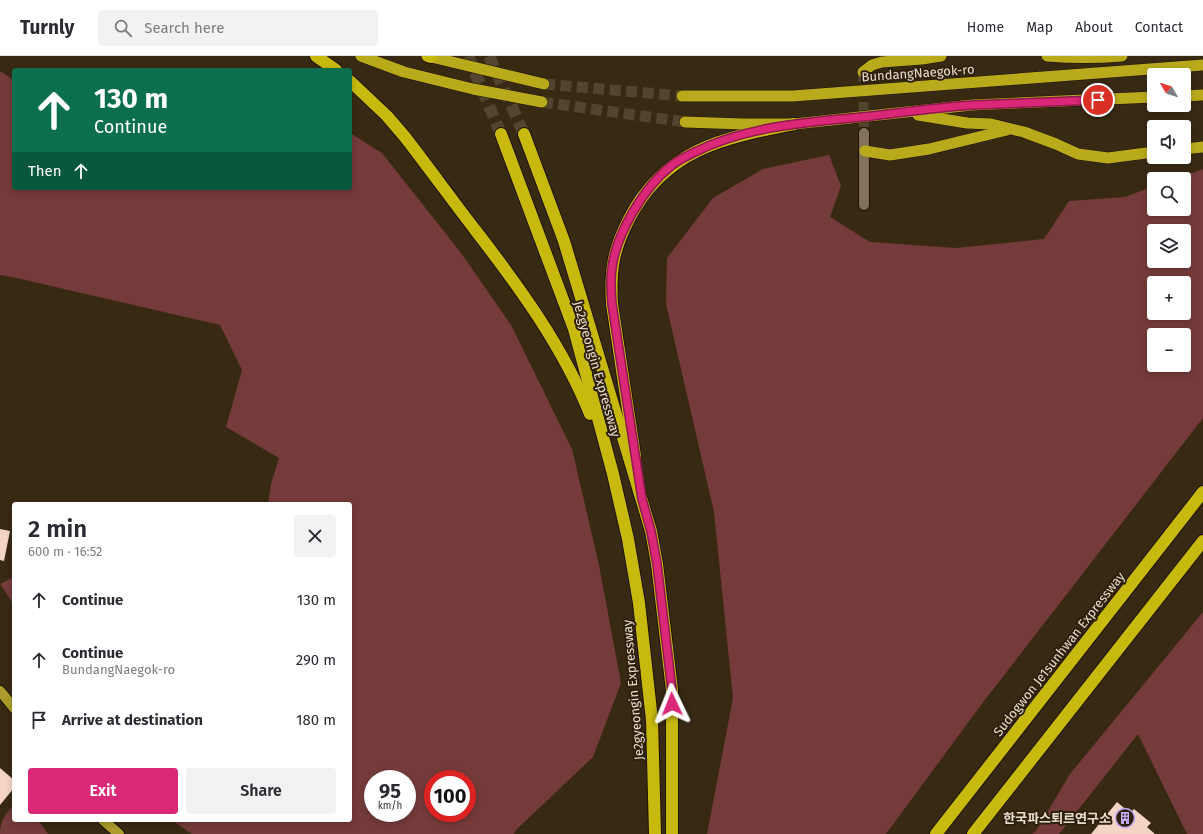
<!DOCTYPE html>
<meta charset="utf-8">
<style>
:root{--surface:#fff;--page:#f2f2f3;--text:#2b2b33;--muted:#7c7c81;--line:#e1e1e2;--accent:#db2777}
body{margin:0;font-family:"Fira Sans","Noto Sans KR",sans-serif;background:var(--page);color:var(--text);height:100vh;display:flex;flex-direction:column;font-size:15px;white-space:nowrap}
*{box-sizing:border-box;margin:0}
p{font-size:13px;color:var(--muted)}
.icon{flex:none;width:22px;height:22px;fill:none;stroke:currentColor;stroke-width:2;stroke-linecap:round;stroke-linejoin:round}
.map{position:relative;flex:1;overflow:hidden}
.sheet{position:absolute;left:12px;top:446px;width:340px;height:320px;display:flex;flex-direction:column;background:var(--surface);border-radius:4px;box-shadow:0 2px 6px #0003}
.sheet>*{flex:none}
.top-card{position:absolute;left:12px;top:12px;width:340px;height:122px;border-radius:4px;box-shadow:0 2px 6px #0003;background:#0b6e4f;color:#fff;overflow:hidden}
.needle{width:26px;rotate:309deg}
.tools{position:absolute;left:1147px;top:12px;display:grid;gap:8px}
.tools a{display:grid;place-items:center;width:44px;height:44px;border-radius:4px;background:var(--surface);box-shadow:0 2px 6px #0003;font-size:20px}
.speed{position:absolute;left:364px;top:714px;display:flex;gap:8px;font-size:20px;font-weight:700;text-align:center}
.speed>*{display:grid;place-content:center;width:52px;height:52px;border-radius:50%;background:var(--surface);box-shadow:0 2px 6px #0003;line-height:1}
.speed small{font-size:10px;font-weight:400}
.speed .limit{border:6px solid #d22;background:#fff;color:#111}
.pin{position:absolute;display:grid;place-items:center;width:34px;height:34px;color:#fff;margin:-17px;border:2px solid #fff;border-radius:50%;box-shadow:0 1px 4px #0007}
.me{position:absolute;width:44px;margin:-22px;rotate:358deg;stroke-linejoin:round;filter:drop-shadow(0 0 3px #0008)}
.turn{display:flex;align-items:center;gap:14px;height:84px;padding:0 16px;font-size:18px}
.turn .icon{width:52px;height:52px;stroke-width:2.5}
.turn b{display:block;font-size:28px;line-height:34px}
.then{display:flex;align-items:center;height:38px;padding:0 16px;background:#0003;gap:8px;font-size:15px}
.round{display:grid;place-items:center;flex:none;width:42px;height:42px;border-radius:4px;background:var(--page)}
.head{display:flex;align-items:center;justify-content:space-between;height:68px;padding:0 16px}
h1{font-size:24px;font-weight:600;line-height:30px}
.cta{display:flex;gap:8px;margin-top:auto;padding:8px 16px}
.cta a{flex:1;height:46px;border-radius:4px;background:var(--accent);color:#fff;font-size:16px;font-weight:600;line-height:46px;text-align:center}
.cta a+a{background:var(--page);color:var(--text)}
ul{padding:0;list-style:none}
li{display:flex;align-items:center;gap:12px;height:60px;padding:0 16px}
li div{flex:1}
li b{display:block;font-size:15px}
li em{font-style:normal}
header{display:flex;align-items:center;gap:24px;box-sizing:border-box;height:56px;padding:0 20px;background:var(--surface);border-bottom:1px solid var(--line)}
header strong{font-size:19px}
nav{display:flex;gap:22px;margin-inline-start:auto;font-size:14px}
.search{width:280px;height:36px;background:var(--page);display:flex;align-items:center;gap:10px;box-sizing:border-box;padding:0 14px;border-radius:4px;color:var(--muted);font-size:15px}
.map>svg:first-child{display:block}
.green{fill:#753a3a;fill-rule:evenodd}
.building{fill:#f4d4c4}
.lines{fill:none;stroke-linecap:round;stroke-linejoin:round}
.tertiary-tunnel{stroke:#52442f;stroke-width:10;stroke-dasharray:10 5;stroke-linecap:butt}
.trunk-tunnel{stroke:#52442f;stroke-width:11;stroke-dasharray:11 5.5;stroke-linecap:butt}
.motorway-tunnel{stroke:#52442f;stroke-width:12;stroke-dasharray:12 6;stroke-linecap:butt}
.tertiary-casing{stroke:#1f1200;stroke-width:12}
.primary-casing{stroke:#1f1200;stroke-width:12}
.trunk-casing{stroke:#1f1200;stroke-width:12}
.motorway-casing{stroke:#1f1200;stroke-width:14}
.tertiary{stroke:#827158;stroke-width:10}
.primary{stroke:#ab9c2b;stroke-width:10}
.trunk{stroke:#b9aa1c;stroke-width:11}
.motorway{stroke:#c7b90d;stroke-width:12}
.route-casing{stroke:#8e194d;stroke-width:10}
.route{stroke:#db2777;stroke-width:7}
.labels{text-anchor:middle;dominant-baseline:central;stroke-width:4;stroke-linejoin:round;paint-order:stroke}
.street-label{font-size:13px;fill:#e7ddd0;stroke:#2e2009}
.poi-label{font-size:13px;font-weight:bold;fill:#e7ddd0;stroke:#2e2009;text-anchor:end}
</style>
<header>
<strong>Turnly</strong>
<div class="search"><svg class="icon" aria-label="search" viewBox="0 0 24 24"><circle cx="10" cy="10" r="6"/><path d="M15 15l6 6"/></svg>Search here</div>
<nav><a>Home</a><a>Map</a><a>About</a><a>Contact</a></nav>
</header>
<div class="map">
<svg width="1203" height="778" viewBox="0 0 1203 778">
<rect width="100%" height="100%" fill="#382913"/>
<g class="green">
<path d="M0,15l14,9v108h336v-55l32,20 79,100 50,72 61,124 27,116 22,118 -28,74 -77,73 -2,4h-322l-20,-14h178v-316h-82l3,-20 8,-26 -53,-31 16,-57 -22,-45 -208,-48 -12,-2zM373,723h34v34h-34zM433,723h34v34h-34z"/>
<path d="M829,99l12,31 -11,31 40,25 86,6 88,-9 25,-38 56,-4 29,-11v23h30v-30h-9l28,-10v249l-222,287 -95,129h-179l26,-136 -19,-186 -48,-208 1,-46 46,-60 50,-29zM1154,175h30v30h-30zM1154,227h30v30h-30zM1154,279h30v30h-30z"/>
<polygon points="14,521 14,549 0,528"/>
<polygon points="1203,556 1203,778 1187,778 1138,678 1059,778 1032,778 1036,775 1070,718"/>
<path d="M14,749v15h24l10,14h-48c0,-13 5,-20 14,-29z"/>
</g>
<g class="building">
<polygon points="0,473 10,475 4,505 0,504"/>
<polygon points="0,712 14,724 14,732 0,749"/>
<polygon points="1117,746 1130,757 1134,753 1151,767 1147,771 1155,778 1091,778"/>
</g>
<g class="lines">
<polyline class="tertiary-tunnel" points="863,16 864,77"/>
<g class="trunk-tunnel">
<polyline points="544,28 682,40"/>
<polyline points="542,46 685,66"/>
</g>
<g class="motorway-tunnel">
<polyline points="468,0 501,78"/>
<polyline points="489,0 524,78"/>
</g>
<defs>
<polyline id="tertiary" points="864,77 864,149"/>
<g id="primary">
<polyline points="0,635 14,652"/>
<polyline points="103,764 119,778"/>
</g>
<g id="trunk">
<polyline points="361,0 404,16 473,33 542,46"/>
<polyline points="427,0 544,28"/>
<path d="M1047,0c25,2 50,2 75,0"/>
<polyline points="863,16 872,9 882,6 922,3 941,0"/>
<polyline points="682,40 793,40 1203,9"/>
<polyline points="1184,40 1203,39"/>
<polyline points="918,59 967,67 991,68 1024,76 1056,88 1078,98 1108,102 1154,96"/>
<polyline points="685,66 743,68 794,68 972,49 1154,41"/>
<polyline points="1184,93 1203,91"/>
<polyline points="865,95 890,99 929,93 1007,74"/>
</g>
<g id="motorway">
<polyline points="316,0 336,14"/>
<polyline points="428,0 431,1"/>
<path d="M350,25l37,35 18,21c24,31 47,63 71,94 44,57 87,116 114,183"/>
<polyline points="501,78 574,273 613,418 628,483 639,547 652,664 655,778"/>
<polyline points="524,78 564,185 651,475 657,508 672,634 672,778"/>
<path d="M635,400l-23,-152c-2,-34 1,-54 17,-85 36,-70 94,-81 165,-95"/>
<polyline points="936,778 1203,436"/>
<polyline points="973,778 1203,485"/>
</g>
</defs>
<use href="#tertiary" class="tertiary-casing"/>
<use href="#primary" class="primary-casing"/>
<use href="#trunk" class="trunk-casing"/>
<use href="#motorway" class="motorway-casing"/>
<use href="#tertiary" class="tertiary"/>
<use href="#primary" class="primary"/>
<use href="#trunk" class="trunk"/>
<use href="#motorway" class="motorway"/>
</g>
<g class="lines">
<defs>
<path id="route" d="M672,648v-14l-15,-126 -6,-33 -9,-32 -30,-195c-1,-12 -2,-24 0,-36 4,-34 32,-81 59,-102 7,-6 16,-10 24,-14 54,-27 117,-30 177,-36 34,-4 68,-9 102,-11 41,-2 83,-3 124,-5"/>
</defs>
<use href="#route" class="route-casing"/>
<use href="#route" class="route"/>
</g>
<defs>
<symbol id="building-ring" viewBox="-11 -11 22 22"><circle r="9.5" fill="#2e2009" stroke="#c0a8f3" stroke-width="1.5"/><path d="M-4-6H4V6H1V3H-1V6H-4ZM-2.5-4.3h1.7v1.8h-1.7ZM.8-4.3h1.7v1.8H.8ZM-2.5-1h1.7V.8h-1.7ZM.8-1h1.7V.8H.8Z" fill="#c0a8f3"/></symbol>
</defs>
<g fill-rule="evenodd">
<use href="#building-ring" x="1114" y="751" width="22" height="22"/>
</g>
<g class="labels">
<g class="street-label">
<text transform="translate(918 17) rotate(-4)">BundangNaegok-ro</text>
<text transform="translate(597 313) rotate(74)">Je2gyeongin Expressway</text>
<text transform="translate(1059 598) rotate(-52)">Sudogwon Je1sunhwan Expressway</text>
<text transform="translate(633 634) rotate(-95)">Je2gyeongin Expressway</text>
</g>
<g class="poi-label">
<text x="1111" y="762">한국파스퇴르연구소</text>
</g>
</g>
</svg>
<div class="tools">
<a><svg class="needle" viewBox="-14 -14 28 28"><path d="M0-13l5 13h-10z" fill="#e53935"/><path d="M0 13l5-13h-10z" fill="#7c7c81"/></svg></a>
<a><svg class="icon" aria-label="sound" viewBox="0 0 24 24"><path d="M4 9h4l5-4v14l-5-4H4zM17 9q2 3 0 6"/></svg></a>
<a><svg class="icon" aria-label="search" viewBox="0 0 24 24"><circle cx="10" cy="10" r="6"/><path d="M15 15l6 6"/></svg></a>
<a><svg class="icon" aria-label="layers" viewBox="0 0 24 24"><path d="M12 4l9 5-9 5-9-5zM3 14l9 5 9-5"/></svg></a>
<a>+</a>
<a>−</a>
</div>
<div class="speed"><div>95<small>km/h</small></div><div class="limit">100</div></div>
<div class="pin" style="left:1098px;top:44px;background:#d93025"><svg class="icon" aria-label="arrive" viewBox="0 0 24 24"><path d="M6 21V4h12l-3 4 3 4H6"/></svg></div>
<svg class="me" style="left:672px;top:648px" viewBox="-20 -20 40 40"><path d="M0-17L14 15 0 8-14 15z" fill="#db2777" stroke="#fff" stroke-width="4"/></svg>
<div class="top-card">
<div class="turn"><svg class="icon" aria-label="ahead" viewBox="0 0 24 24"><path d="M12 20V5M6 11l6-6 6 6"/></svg><div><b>130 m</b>Continue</div></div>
<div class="then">Then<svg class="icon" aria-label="ahead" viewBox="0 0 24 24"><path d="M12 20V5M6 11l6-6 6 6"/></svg></div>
</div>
<section class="sheet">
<div class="head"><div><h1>2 min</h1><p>600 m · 16:52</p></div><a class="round"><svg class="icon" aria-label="close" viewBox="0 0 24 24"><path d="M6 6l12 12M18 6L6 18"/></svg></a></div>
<ul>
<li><svg class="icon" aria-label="ahead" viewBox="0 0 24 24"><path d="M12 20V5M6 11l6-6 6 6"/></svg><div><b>Continue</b></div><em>130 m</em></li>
<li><svg class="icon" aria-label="ahead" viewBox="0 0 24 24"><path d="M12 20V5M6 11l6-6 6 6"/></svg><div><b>Continue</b><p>BundangNaegok-ro</p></div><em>290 m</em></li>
<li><svg class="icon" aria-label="arrive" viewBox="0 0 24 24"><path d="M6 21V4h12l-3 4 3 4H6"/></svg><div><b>Arrive at destination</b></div><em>180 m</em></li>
</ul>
<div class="cta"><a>Exit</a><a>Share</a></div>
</section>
</div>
